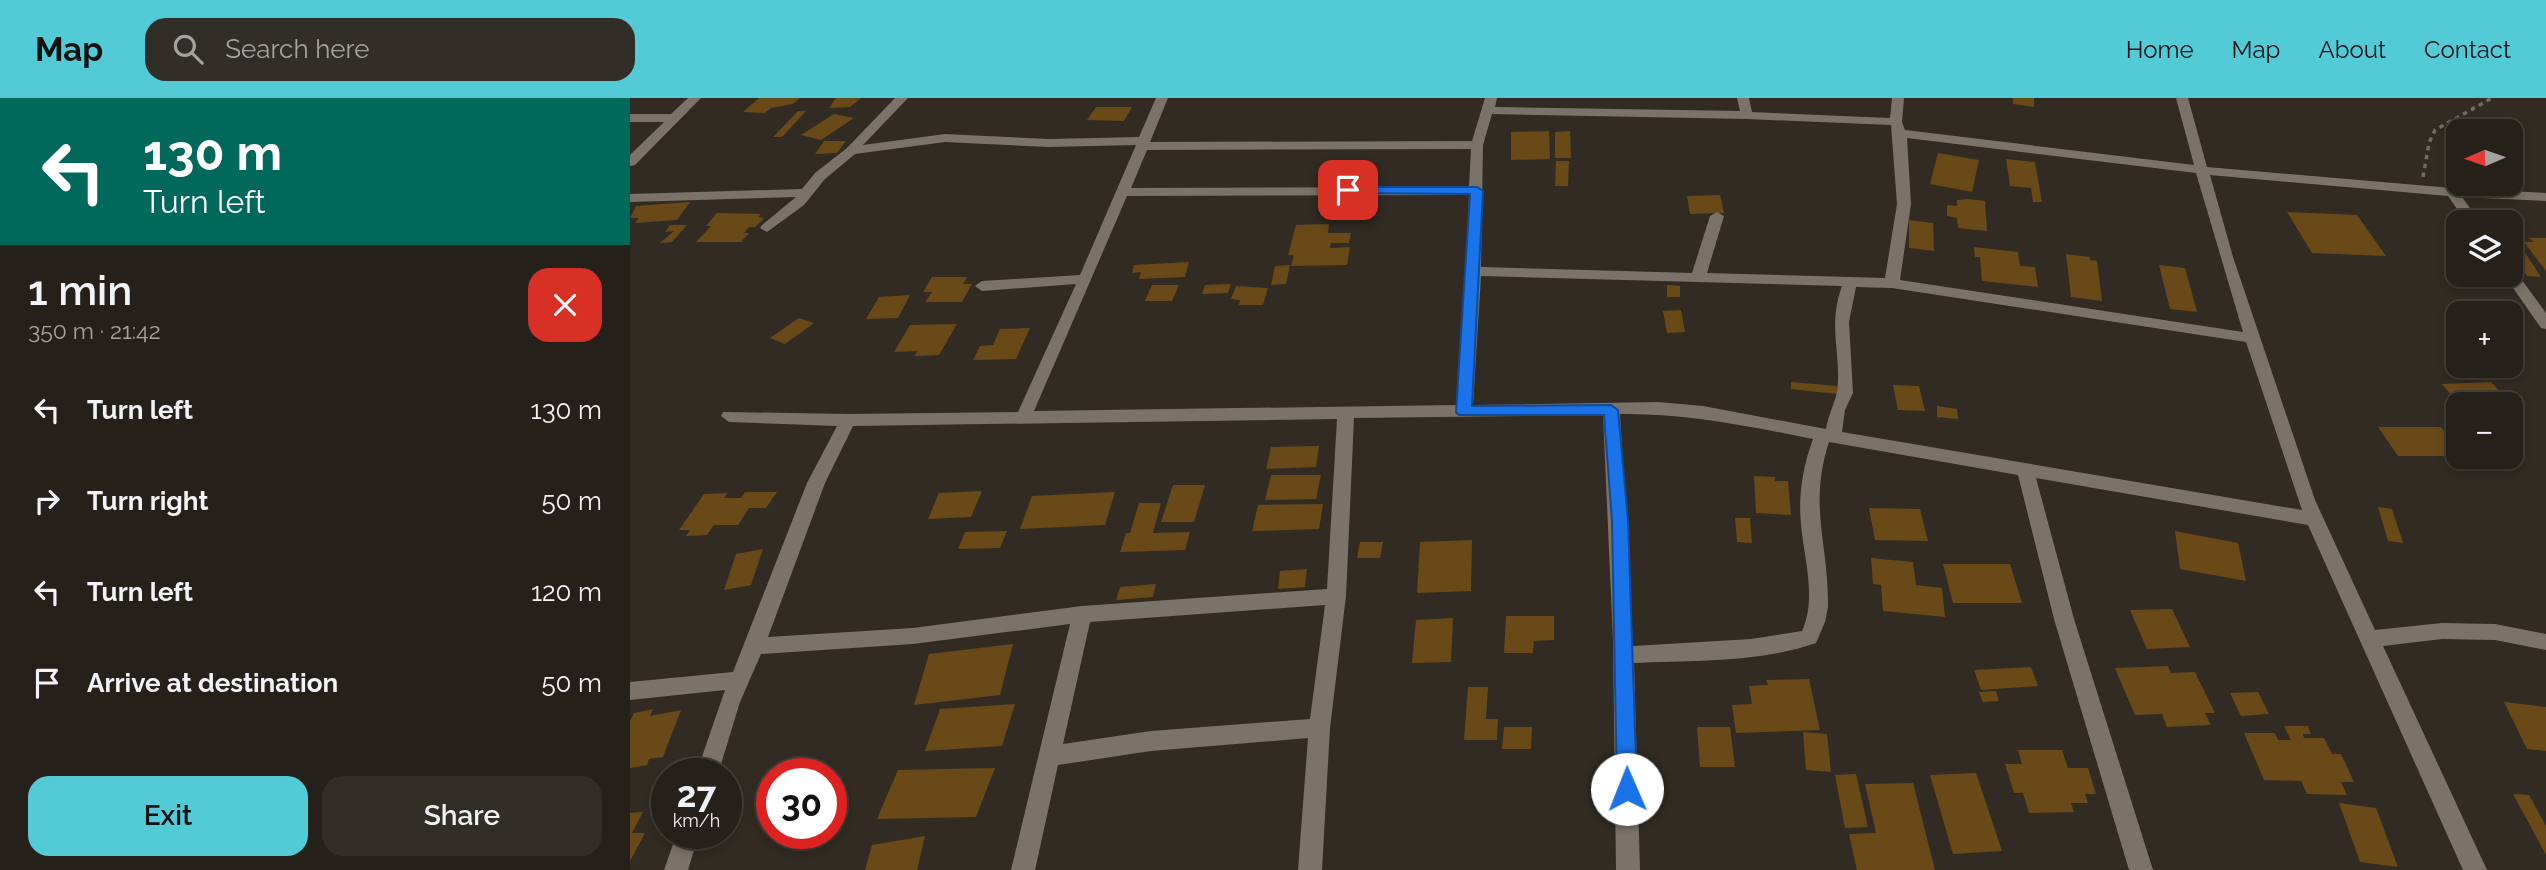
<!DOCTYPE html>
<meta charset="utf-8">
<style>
:root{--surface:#25201a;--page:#312d27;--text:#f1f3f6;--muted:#a3a3a2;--line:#423e39;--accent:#52cbd7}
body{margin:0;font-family:Raleway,sans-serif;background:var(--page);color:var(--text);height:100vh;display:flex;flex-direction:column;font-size:26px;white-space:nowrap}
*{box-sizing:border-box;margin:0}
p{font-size:23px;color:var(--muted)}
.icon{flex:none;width:38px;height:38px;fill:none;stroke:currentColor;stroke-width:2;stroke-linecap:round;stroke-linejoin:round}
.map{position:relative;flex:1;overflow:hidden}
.drawer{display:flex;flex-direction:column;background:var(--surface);width:630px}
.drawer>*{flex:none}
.banner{background:#00695c;color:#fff;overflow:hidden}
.needle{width:46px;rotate:268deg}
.buttons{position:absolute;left:1816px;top:21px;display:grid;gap:14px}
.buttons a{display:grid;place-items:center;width:77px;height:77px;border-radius:14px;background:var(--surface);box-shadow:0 4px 10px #0003,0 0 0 2px var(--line);font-size:35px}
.speed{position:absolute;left:21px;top:660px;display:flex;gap:14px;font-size:35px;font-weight:700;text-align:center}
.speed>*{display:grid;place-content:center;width:91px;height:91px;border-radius:50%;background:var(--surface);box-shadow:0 4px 10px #0003,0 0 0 2px var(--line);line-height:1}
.speed small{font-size:18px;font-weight:400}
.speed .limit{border:10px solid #d22;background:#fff;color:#111}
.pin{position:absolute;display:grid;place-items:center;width:60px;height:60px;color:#fff;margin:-30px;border-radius:14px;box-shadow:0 4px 10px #0006}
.me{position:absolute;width:77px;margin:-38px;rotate:359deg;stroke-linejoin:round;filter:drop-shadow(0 0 5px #0008)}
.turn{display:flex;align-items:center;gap:24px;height:147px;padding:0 28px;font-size:32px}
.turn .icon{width:91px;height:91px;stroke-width:2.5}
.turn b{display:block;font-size:49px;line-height:60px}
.round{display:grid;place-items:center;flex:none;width:74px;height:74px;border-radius:21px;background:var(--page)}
.head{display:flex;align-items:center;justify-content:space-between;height:119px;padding:0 28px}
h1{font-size:42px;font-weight:600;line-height:52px}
.button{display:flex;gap:14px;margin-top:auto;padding:14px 28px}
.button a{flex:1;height:80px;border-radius:21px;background:var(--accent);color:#111;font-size:28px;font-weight:600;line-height:80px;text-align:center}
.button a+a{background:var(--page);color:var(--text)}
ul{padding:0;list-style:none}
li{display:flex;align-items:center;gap:21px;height:91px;padding:0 28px}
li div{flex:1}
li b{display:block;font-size:26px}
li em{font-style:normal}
header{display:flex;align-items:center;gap:42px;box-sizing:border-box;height:98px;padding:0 35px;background:var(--accent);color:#111}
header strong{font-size:33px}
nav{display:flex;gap:38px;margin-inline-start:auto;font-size:24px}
.search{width:490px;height:63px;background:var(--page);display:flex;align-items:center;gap:18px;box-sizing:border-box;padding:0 24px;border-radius:21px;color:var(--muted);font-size:26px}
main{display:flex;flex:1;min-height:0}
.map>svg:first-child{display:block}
.building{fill:#6a4919}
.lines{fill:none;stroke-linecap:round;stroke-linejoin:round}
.path{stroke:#6f6a63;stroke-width:3.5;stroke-dasharray:4.5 4.5;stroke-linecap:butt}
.minor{fill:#7b736a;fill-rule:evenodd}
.route{fill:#1a73e8;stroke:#114b97;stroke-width:2}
</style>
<header>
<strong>Map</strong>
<div class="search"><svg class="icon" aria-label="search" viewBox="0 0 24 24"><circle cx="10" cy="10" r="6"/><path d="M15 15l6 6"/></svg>Search here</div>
<nav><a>Home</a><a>Map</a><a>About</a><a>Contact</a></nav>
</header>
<main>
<section class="drawer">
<div class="banner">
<div class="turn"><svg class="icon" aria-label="left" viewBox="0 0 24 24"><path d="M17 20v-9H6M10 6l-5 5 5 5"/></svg><div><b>130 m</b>Turn left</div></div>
</div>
<div class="head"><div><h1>1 min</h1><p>350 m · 21:42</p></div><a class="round" style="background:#d93025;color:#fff"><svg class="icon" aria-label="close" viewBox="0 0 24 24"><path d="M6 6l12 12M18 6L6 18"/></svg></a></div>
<ul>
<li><svg class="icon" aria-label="left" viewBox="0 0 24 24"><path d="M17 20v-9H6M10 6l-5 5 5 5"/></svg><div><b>Turn left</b></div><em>130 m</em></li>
<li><svg class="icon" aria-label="right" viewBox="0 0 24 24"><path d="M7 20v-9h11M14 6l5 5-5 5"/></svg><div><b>Turn right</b></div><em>50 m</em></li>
<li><svg class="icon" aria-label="left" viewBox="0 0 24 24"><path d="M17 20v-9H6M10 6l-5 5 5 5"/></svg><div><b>Turn left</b></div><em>120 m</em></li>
<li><svg class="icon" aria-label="arrive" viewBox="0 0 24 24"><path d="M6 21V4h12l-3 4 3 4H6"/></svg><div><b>Arrive at destination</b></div><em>50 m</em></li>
</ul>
<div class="button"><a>Exit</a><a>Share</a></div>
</section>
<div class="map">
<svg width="1916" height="772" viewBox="0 0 1916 772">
<rect width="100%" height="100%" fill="#312b23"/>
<g class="building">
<polygon points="129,0 170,0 163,6 141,10 135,15 113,14"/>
<polygon points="206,0 231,0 220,9 199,10"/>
<polygon points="1383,0 1404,0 1404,9 1383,6"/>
<polygon points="466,9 502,9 494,23 457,22"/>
<polygon points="168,13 176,13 152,39 143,39"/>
<polygon points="204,16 224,20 191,42 171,37"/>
<polygon points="919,33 920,61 881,62 881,34"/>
<polygon points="940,33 941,60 925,60 925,34"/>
<polygon points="194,43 216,43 207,55 185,56"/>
<polygon points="1308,55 1349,62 1342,94 1300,86"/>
<polygon points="1376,61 1405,64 1412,104 1403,104 1401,90 1380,88"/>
<polygon points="926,63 939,63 938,88 925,88"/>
<polygon points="1090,97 1094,115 1060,116 1057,98"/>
<polygon points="1338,101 1355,103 1357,133 1328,130 1327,120 1317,118 1317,107 1327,108 1327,102"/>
<polygon points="60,104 47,122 5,125 9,120 0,120 6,108"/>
<polygon points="1657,114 1727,117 1756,158 1682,155"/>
<polygon points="87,115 131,116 128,119 134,120 125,129 119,129 114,135 119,135 111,144 66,144 81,128 76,128"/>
<polygon points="1279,122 1303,125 1304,153 1279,150"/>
<polygon points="699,126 698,135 721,135 719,145 701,145 700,150 720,149 717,167 661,168 664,157 658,157 666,127"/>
<polygon points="40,127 57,127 42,144 30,145 44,133 35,134"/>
<polygon points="1881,140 1886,141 1911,179 1897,178 1881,153"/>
<polygon points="1899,140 1916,140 1916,173 1894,144 1904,144"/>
<polygon points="1344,149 1388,154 1390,168 1405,169 1408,189 1352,183 1350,159 1345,159"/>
<polygon points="1436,156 1460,159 1460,162 1467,163 1472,203 1441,199"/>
<polygon points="559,164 555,179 509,181 511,174 502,175 504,167"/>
<polygon points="660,167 656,186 641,187 645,168"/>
<polygon points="1529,167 1555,170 1567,214 1540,211"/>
<polygon points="302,179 337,179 333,186 342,186 332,204 295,204 302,194 293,194"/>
<polygon points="601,186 598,195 572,196 575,187"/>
<polygon points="522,187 549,187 542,203 515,203"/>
<polygon points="1037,187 1050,188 1050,199 1037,199"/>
<polygon points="606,188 638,190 633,207 609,207 610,202 601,201"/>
<polygon points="280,197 268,220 236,221 249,199"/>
<polygon points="1051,212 1055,234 1037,235 1033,213"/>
<polygon points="169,220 184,225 155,246 140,240"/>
<polygon points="327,226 309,257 285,258 287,253 264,254 280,227"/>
<polygon points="400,230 386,261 343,262 350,248 363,247 370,231"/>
<polygon points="1161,284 1207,288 1207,296 1161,291"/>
<polygon points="1861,284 1888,313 1881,313 1881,306 1829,306 1812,286"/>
<polygon points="1263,287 1289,288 1295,313 1268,312"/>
<polygon points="1307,308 1327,311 1328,321 1307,319"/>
<polygon points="1748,329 1811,329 1829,352 1829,358 1768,358"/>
<polygon points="689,348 686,369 636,371 641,349"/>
<polygon points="641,377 691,377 686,401 635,402"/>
<polygon points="1124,378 1145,379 1145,383 1158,383 1161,417 1126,415"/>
<polygon points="543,387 575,387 564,424 531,424"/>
<polygon points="352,393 341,419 298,421 309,395"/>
<polygon points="115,394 147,394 136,410 119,410 108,427 84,427 77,437 56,438 60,432 49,432 74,396 97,395 94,400 111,400"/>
<polygon points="485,394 475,427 390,431 402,398"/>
<polygon points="509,405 531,405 523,435 560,434 555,452 490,454 496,435 500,435"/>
<polygon points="693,406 689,431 622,433 628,407"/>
<polygon points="1748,409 1762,411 1773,445 1758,443"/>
<polygon points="1239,410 1290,411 1298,443 1245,442"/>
<polygon points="1105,420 1120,420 1122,445 1107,444"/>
<polygon points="377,433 370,450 328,451 335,434"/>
<polygon points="1545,433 1608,445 1616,483 1550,471"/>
<polygon points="842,442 841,493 787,495 790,444"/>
<polygon points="730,444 753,444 750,460 727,460"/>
<polygon points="133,451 121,487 94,492 106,456"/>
<polygon points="1241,460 1283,464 1286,487 1312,490 1315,519 1253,513 1251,487 1243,486"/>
<polygon points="1313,466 1380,466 1392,505 1323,505"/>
<polygon points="677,471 675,489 648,491 650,473"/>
<polygon points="526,486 523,499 486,502 490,489"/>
<polygon points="1542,511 1560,549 1517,551 1500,512"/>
<polygon points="876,518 924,518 924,542 904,543 903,555 874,555"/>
<polygon points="823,520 821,564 782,565 786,522"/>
<polygon points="383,546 370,597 284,607 299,556"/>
<polygon points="1538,568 1541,575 1565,574 1585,615 1575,615 1581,627 1537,629 1532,616 1505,617 1485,570"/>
<polygon points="1401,569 1408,588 1351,592 1344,572"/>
<polygon points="1179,581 1190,632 1106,635 1102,607 1122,606 1119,588 1138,587 1136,582"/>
<polygon points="838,589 858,589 856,621 868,621 867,642 834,642"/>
<polygon points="1366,593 1369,603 1353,604 1349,594"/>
<polygon points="1628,594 1639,616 1611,618 1600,595"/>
<polygon points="1874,604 1916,609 1916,653 1897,651"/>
<polygon points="385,606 372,648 295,653 310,611"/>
<polygon points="23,611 20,618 51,612 33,659 19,661 17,667 0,670 0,623 4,615"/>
<polygon points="1654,628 1678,628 1681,636 1673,636 1674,640 1694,640 1702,656 1711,656 1724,684 1711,684 1717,697 1677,696 1671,683 1634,682 1614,635 1645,635 1648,642 1661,642"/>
<polygon points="874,629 902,629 901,651 872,651"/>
<polygon points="1067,629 1100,629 1105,669 1070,669"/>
<polygon points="1173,634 1197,636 1201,674 1176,672"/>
<polygon points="1388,652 1432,652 1438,670 1458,670 1466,696 1455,696 1458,705 1441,705 1444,714 1399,715 1393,695 1384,695 1375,666 1392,666"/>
<polygon points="365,670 346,719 247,721 268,672"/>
<polygon points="1346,675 1372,753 1323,756 1300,677"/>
<polygon points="1226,676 1238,729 1215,730 1205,677"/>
<polygon points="1283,685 1305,772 1227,772 1219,736 1246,735 1235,686"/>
<polygon points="1883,696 1899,697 1916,728 1916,757"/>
<polygon points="1709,705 1746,710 1768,769 1730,764"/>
<polygon points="13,714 2,735 15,735 0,763 0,715"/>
<polygon points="295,738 287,772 235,772 242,747"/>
</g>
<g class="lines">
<polyline class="path" points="1793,79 1799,45 1805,32 1862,0"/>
<g class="minor">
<polygon points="58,0 71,0 5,67 0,68 0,57 34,24 0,24 0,16 41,16"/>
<path d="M265,0h13l-45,47 82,-11 104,5 90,-2 17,-39h12l-18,44 322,-1 13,-43h12l-2,9 245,4 -3,-13h12l3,14 138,6 2,-20h12l-2,24 3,8 289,35 -18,-67h12l19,69 245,21 94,5v8l-84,-4 18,25h-14l-18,-26 -238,-21 23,82 82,243 60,130 67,-7 53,1 51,10v16l-51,-10 -53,-1 -59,7 104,224h-24l-155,-345 -272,-47 38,141 79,251h-24l-75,-251 -36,-144 -189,-33c-21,65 0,102 -1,165l-3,15 -9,21c-57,20 -122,17 -182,20l6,207h-24l-3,-230 -10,-225 -249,3 -8,178 -16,132 -8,142h-24l10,-132 -157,13 -93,14 -23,105h-24l59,-246 -157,20 -152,10 -21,48 -22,72h-22l29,-84 -95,10v-18l103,-10 74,-189 30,-57 -108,-4 -8,-6 2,-4 125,2 170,-2 58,-128 -94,7 -7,-5 7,-5 98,-6 56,-130 -87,2 -104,-5 -90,12 -30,25 -21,26 -37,27 -7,-4 2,-3 34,-28 -166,5v-8l172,-5 13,-16 32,-25zM862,16l255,5 144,6 6,79 -12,74 -178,-5 17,-57 -7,-4 -7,4 -18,57 -211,-6 2,-122zM1277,40l289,35 47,159 -343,-52 11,-76zM841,51l-2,38 -338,1 16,-38zM839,97l-2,76 -11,134 -422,6 93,-215zM851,178l361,10c-15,41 0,68 -5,106 -2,10 -9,24 -11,37l-123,-23 -45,-4 -185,3zM1226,189l36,1 354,54 56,168 -460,-78 3,-22 8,-17 -4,-71zM990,316c66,-1 128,12 193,25 -10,27 -15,56 -12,85 3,36 16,73 1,107l-51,8 -118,7zM707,321l-10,170 -245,17 -169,22 -145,9 57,-154 28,-57zM695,507l-15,114 -159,12 -88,13 27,-122z"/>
<polygon points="1881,173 1886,174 1916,215 1916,231 1911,230 1874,177 1881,177"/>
<polygon points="47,735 69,735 58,772 34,772"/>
</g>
</g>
<polygon class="route" points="718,89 847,89 853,93 842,308 981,307 988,312 998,423 1007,691 1004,698 997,701 990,698 987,691 982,423 974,317 829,317 826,314 840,96 714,95 714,90"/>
</svg>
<div class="buttons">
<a><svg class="needle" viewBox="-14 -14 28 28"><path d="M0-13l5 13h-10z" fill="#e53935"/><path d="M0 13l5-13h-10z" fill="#a3a3a2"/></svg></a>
<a><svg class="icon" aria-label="layers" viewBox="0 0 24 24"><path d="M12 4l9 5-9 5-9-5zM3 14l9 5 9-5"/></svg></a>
<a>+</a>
<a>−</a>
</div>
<div class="speed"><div>27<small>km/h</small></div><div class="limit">30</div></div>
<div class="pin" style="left:718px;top:92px;background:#d93025"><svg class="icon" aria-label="arrive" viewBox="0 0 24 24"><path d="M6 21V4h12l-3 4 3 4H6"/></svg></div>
<svg class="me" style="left:997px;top:691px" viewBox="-20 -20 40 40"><circle r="19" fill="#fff"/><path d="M0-13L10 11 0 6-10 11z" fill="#1a73e8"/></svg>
</div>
</main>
